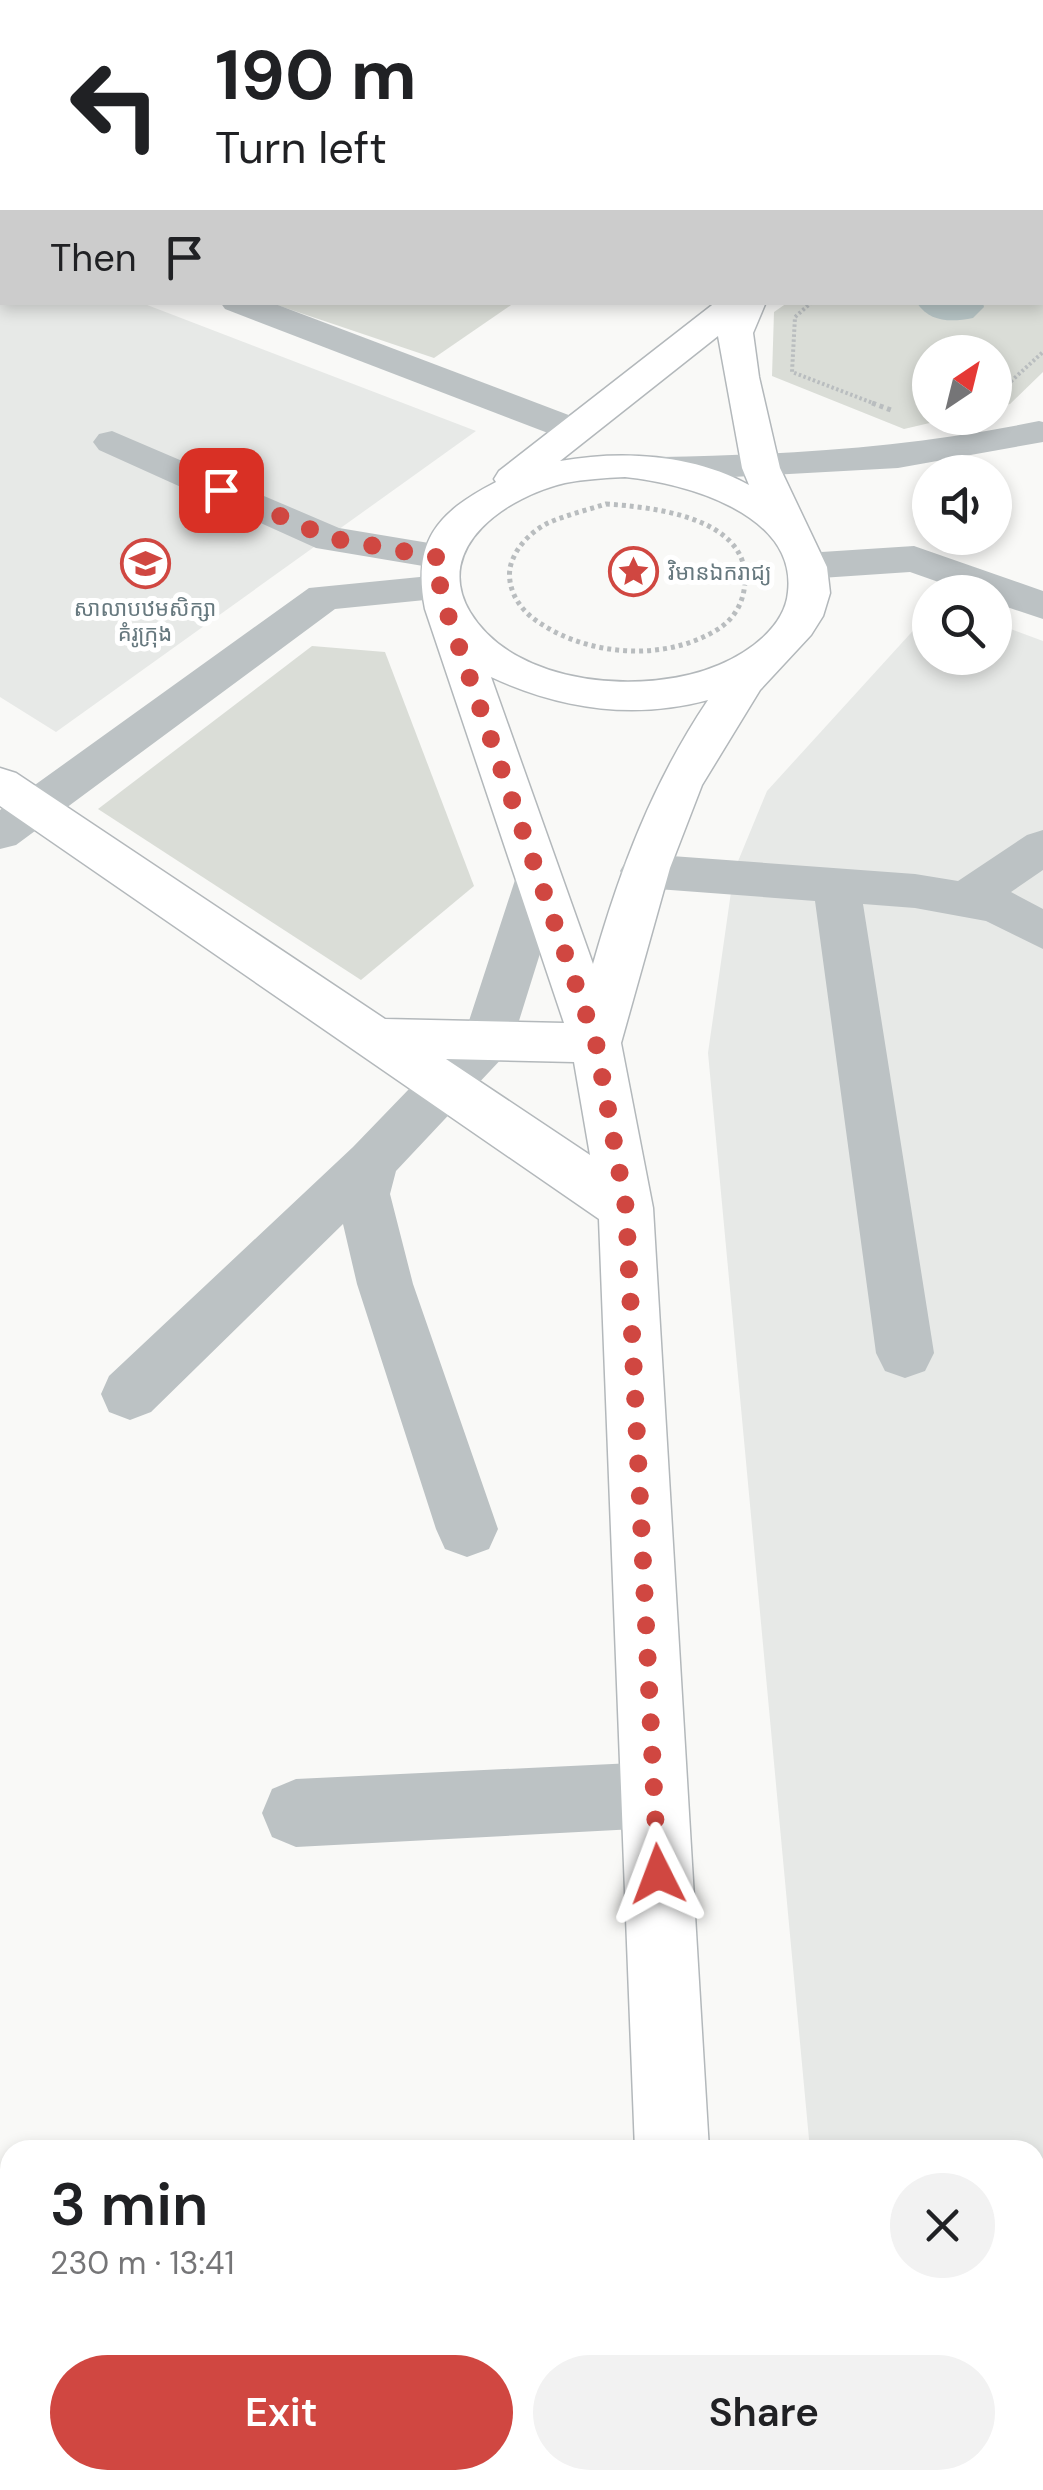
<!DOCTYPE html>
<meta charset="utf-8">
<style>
:root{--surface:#fff;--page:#f2f2f2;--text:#202124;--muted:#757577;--accent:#d04741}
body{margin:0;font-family:"DM Sans","Noto Sans Khmer",sans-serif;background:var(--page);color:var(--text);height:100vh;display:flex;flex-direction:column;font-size:38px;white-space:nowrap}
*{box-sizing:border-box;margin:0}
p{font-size:32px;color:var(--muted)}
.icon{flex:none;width:55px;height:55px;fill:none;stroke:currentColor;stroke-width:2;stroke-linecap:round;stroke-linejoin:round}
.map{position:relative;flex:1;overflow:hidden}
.drawer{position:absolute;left:0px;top:2140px;width:1045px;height:350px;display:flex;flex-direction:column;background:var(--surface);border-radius:30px 30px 0 0;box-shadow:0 5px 15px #0003}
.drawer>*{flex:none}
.hud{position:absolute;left:0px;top:0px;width:1045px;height:305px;box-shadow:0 5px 15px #0003;background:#fff;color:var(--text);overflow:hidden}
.needle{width:65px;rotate:35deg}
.fabs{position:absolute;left:912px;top:335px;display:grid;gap:20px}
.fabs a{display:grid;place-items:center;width:100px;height:100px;border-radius:50%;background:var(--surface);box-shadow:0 5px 15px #0003;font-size:50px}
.pin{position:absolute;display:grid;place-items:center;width:85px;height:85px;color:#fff;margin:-42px;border-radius:20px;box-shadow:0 5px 15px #0006}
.me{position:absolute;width:110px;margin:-55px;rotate:357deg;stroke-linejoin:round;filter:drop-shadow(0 0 8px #0008)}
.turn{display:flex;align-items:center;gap:35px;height:210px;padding:0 50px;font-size:45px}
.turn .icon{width:130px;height:130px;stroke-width:2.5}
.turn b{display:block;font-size:70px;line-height:85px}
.then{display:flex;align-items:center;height:95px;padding:0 50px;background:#0003;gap:20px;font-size:38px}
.round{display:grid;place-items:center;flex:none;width:105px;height:105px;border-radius:52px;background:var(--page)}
.headline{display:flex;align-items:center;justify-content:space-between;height:170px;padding:0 50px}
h1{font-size:60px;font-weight:600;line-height:75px}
.action{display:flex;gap:20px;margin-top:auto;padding:20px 50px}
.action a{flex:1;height:115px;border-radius:60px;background:var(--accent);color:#fff;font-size:40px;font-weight:600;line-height:115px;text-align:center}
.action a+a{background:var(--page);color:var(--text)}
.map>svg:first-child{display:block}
.built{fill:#e7e9e7}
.green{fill:#daddd7}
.water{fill:#b5c3c4}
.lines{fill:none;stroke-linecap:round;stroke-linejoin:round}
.major-casing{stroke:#b3b8bb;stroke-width:3}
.path-far1{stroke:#b9bdbf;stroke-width:4;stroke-dasharray:2.5 2.5;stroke-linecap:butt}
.path{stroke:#b9bdbf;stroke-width:5;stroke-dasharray:4 4;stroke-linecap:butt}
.minor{fill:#bcc2c4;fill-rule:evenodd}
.major{fill:#fff;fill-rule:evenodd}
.route{stroke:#d04741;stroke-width:18;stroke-dasharray:0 32.4}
.labels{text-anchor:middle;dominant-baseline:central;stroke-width:10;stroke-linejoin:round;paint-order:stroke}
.far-poi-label{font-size:22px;fill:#67797f;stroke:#fff;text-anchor:start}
</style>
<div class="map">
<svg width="1043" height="2490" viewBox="0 0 1043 2490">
<rect width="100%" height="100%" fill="#f9f9f7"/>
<g class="built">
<polygon points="0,248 2,302 142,303 476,431 56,732 0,697"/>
<polygon points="930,612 930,658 995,658 995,623 1043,641 1043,2490 841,2490 840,2480 1035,2480 1035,2150 810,2150 708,1053 734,871 767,791"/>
</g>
<g class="green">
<polygon points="1043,98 1043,372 1010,404 995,407 995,352 930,352 930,418 951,418 904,429 772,376 774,312 787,303 1042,302"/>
<polygon points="271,303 514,302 514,303 434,358"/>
<polygon points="312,646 385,652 474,886 361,980 98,809"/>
</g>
<path class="water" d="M917,303h66l1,4 -11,11c-21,4 -43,5 -56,-15z"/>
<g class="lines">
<defs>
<g id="major">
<polygon points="1043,54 1043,73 1042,73 1042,54"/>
<path d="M716,302h50l-13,31 6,44 21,91 47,99 3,26 -7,23 -12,19 -51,55 -58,95 -32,83 -49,175 32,165 56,942h-74l-36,-931 -599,-413v-38l16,5 369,246 179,4 -139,-414c-13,-67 11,-96 71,-127l-2,-3 5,-8zM718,336l24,132 7,17c-56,-31 -127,-35 -189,-24zM625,477c59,6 172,36 163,115 -3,35 -39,60 -69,73 -72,31 -204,22 -249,-53 -39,-66 39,-116 95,-129 20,-4 40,-5 60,-6zM491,677c69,32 142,43 217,23 -55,82 -88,169 -115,264zM446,1059l128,3 16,93z"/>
<rect x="647" y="2480" width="82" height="10"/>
</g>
</defs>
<use href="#major" class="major-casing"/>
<g class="path-far1">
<polyline points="812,302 795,317 792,372 878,405"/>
<polyline points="996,395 1043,352"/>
</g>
<g class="path">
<polyline points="872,403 891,410"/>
<path d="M606,504c46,3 142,13 139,77 -1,22 -11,39 -30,50 -55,32 -132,24 -181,-12 -16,-12 -27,-31 -24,-51 4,-19 20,-36 38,-45 18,-8 39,-13 58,-19z"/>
</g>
<g class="minor">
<polygon points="195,0 229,0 230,2 196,2"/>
<polygon points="852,0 887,0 888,2 853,2"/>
<rect x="0" y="204" width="2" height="20"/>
<polygon points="220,302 270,302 587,422 593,430 587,438 574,441 561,438 225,309"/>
<path d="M1039,421l4,1v20l-145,26 -237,13 -14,-4 -5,-8 5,-8 14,-4c128,-2 253,-10 378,-36z"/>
<polygon points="112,431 339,528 441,545 455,548 461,557 455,566 441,569 316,548 99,450 93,442 99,434"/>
<polygon points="914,546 1043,591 1043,619 995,603 995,592 967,592 910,572 806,579 792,575 786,566 792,557 806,553"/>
<polygon points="440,575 455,579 461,588 455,597 335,609 16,845 0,849 0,810 309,588"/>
<polygon points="1043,830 1043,870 1011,892 1043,909 1043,949 986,921 915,908 863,904 934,1353 925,1371 905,1378 885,1371 876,1353 815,901 644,888 627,883 620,871 627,859 644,854 915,874 958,881 1027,835"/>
<polygon points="539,863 556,868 563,880 513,1040 506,1054 396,1171 390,1194 413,1284 498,1529 489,1549 467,1557 445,1549 436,1529 357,1284 343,1224 151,1412 130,1420 109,1412 101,1394 109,1376 353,1147 466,1030 515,880 522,868"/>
<polygon points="654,1762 678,1771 687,1795 678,1819 654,1828 296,1847 272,1837 262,1813 272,1789 296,1779"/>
<polygon points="0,2249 10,2252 10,2330 0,2327"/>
<polygon points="89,2480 172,2480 167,2490 85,2490"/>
</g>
<use href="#major" class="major"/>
</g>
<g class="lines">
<polyline class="route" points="221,490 330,538 441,558 440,588 446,609 596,1043 626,1208 658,1874"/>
</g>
<defs>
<symbol id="school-ring" viewBox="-11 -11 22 22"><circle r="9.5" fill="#fff" stroke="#d04741" stroke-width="1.5"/><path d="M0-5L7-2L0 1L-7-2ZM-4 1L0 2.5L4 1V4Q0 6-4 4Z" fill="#d04741"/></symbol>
<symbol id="sight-ring" viewBox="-11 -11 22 22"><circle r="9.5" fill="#fff" stroke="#d04741" stroke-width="1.5"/><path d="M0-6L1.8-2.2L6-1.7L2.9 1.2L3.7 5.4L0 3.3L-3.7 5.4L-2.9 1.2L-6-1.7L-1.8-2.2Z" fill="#d04741"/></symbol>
</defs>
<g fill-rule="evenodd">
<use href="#school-ring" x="118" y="536" width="55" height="55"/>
<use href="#sight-ring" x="606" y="544" width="55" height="55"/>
</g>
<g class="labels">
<g class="far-poi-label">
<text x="668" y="572">វិមានឯករាជ្យ</text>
<text x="145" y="608" text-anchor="middle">សាលាបឋមសិក្សា<tspan x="145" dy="25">គំរូក្រុង</tspan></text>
</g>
</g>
</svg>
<div class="fabs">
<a><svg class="needle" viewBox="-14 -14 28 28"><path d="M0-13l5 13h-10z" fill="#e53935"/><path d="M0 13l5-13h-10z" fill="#757577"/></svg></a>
<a><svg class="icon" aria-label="sound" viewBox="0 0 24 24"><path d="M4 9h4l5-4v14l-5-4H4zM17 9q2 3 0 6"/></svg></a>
<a><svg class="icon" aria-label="search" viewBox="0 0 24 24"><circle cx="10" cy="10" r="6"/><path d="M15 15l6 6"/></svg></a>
</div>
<div class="pin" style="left:221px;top:490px;background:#d93025"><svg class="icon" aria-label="arrive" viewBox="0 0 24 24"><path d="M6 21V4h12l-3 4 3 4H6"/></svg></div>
<svg class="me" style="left:658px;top:1874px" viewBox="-20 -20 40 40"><path d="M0-17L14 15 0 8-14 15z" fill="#d04741" stroke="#fff" stroke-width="4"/></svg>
<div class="hud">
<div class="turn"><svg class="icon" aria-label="left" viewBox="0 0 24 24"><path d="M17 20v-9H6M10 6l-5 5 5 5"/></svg><div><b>190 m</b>Turn left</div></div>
<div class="then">Then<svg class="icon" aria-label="arrive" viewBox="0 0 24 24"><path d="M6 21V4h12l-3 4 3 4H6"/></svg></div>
</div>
<section class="drawer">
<div class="headline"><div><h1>3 min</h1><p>230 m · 13:41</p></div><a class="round"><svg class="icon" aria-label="close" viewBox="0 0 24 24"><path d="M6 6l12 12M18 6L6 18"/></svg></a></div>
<div class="action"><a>Exit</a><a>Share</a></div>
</section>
</div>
